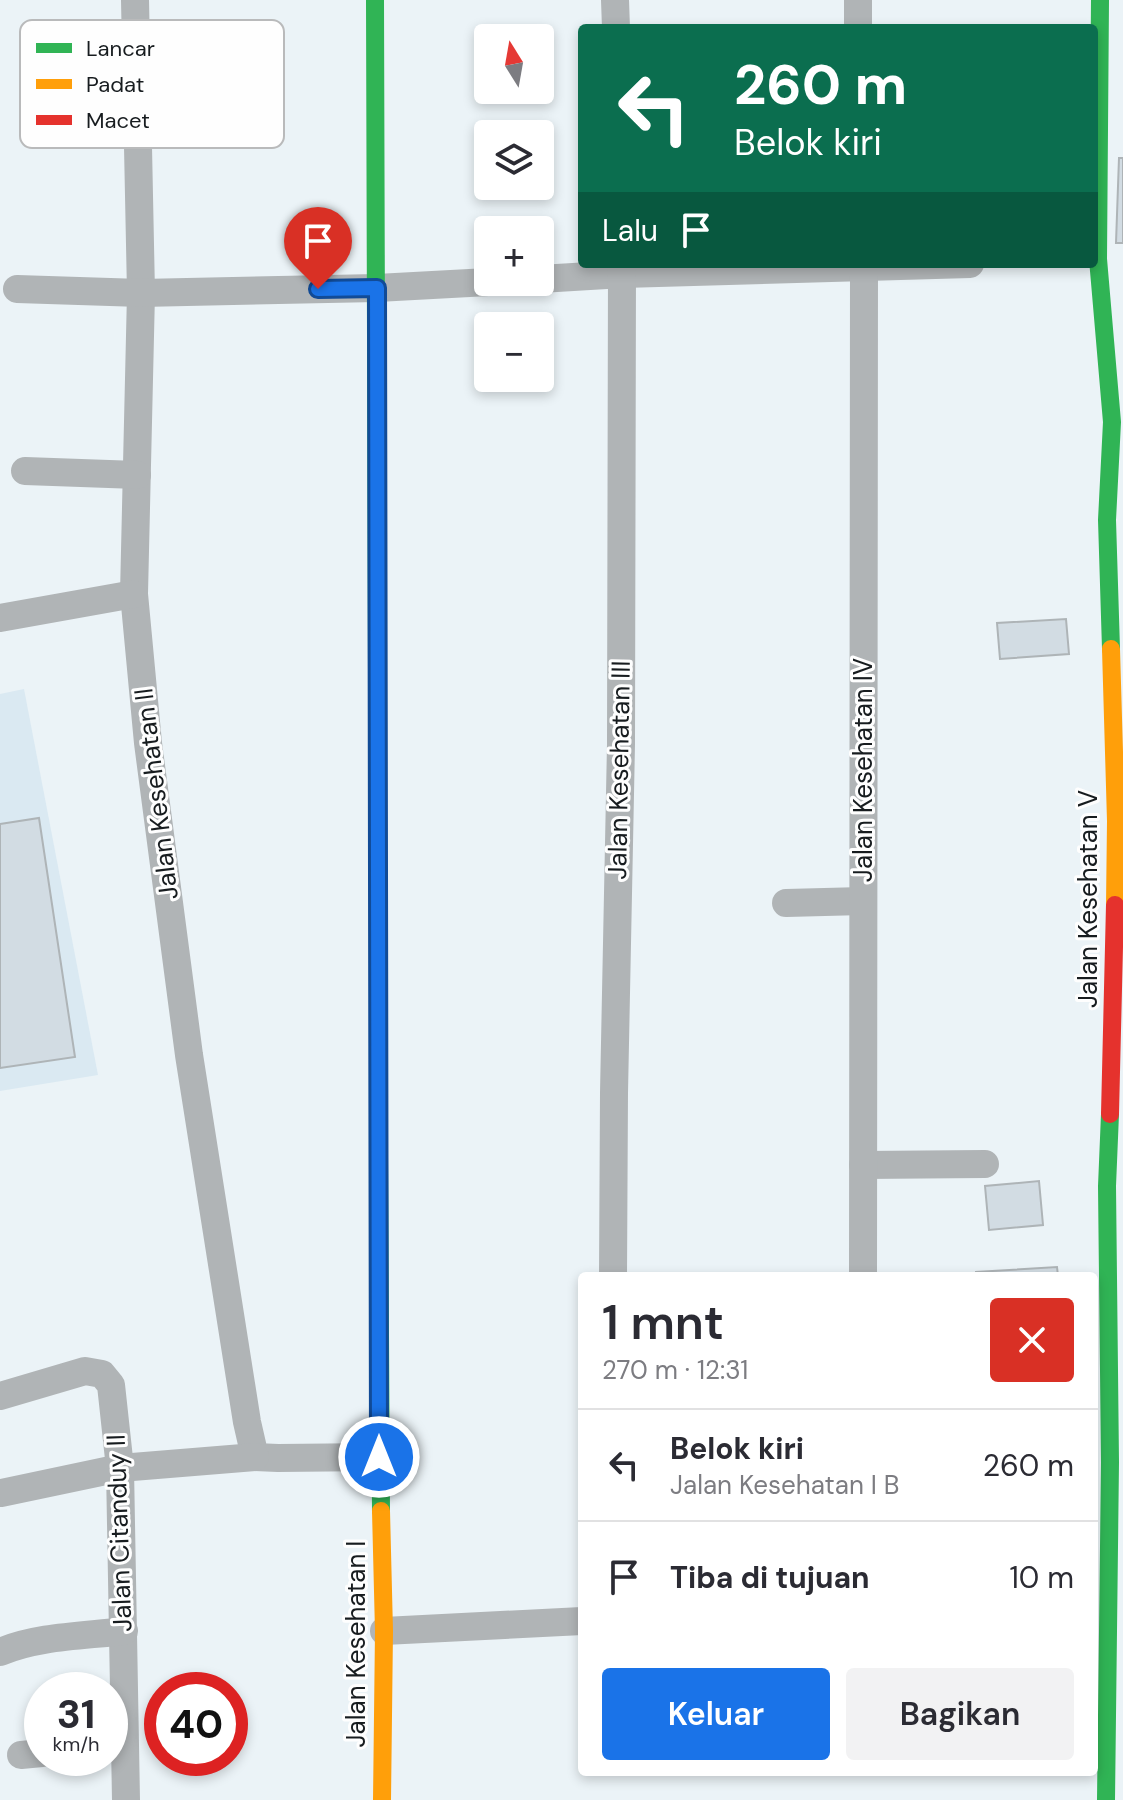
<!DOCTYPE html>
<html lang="id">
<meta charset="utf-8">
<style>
:root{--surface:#fff;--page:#f2f2f3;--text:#2b2b33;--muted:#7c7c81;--line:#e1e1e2;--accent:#1a73e8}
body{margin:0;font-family:"DM Sans",sans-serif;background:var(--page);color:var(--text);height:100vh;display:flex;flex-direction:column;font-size:30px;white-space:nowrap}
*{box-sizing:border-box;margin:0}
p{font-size:26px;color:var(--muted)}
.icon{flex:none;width:44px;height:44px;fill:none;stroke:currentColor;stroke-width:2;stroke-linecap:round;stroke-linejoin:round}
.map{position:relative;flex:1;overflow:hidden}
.side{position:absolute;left:578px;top:1272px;width:520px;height:504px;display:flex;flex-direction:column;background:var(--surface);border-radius:8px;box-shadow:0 4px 12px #0003}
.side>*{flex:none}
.top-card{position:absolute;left:578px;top:24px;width:520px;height:244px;border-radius:8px;box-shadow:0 4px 12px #0003;background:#0b6e4f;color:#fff;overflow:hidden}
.needle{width:52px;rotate:349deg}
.buttons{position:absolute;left:474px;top:24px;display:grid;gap:16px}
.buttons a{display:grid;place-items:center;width:80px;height:80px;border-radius:8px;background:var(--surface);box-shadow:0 4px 12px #0003;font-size:40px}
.speed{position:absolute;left:24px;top:1672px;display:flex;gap:16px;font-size:40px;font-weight:700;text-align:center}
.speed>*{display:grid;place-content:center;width:104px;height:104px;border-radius:50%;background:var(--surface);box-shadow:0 4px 12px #0003;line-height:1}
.speed small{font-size:20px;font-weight:400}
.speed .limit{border:12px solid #d22;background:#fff;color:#111}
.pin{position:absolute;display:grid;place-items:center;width:68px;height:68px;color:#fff;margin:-82px -34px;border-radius:50% 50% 50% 0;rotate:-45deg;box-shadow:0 0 8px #0007}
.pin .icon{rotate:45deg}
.me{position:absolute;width:88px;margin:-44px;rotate:0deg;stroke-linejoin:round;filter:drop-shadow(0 0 6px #0008)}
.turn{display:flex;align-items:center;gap:28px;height:168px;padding:0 24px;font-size:36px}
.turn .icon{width:104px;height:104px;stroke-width:2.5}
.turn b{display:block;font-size:56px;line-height:68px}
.then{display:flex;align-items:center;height:76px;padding:0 24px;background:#0003;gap:16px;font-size:30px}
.round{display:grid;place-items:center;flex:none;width:84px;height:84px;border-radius:8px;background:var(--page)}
.head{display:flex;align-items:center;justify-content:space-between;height:136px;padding:0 24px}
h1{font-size:48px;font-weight:600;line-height:60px}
.primary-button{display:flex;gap:16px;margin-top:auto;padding:16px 24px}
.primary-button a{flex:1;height:92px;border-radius:8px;background:var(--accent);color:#fff;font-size:32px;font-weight:600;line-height:92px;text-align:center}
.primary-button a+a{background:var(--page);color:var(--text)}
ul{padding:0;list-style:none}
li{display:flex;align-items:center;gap:24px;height:112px;padding:0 24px;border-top:2px solid var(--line)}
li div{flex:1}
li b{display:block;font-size:30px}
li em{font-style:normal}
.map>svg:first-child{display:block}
.built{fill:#dae9f2}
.building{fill:#d2dce3;stroke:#aeb4b7;stroke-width:2}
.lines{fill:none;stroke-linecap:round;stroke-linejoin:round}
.street{stroke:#b0b4b6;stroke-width:28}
.fast{stroke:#30b455;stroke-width:18}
.slow{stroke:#ff9f0a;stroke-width:18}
.jam{stroke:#e5322d;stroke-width:18}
.route-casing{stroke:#114b97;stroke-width:20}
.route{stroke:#1a73e8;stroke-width:14}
.labels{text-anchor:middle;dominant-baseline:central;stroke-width:6;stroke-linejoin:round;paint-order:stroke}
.street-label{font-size:26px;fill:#171c1f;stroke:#fefefe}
.key{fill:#fefefe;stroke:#b9babb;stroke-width:2}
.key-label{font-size:22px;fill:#171c1f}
</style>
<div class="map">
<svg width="1123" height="1800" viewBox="0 0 1123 1800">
<rect width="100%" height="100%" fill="#ebf3f7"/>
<polygon class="built" points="24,689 98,1075 0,1091 0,694"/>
<g class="building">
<polygon points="1119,158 1123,158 1123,243 1116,243"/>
<polygon points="1066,619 1069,654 1000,659 997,623"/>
<polygon points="39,818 75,1057 0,1068 0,824"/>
<polygon points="1039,1181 1043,1225 989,1230 985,1186"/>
<polygon points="1057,1267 1058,1276 976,1276 976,1272"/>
</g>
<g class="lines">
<g class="street">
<polyline points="135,0 141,293 134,594 148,743 189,1055 247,1422 255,1457 278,1458 379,1457"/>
<polyline points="615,0 616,28"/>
<polyline points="858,0 858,28"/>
<polyline points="540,279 623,274 970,264"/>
<polyline points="17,289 141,293 377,288 488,282"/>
<polyline points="25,471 137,475"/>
<polyline points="0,618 134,594"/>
<polyline points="786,903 863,901"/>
<polyline points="863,1165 985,1164"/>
<polyline points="613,1276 614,1093 621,744 622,264"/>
<polyline points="863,1276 864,264"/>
<polyline points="0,1396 85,1371 102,1374 111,1385 120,1468 126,1800"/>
<polyline points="1,1493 120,1468 255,1457"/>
<polyline points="384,1631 582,1621"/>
<path d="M0,1652c38,-16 84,-16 124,-21"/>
<polyline points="21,1755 42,1753"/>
</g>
<g class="fast">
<polyline points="375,0 377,670"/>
<polyline points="1100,0 1098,259 1112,422 1107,520 1111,649"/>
<polyline points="378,982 381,1511"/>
<polyline points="1106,1800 1110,1462 1107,1186 1110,1114"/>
</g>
<g class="slow">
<polyline points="1111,649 1116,821 1115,905"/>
<polyline points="377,670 378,982"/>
<polyline points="381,1511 384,1631 382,1800"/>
</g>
<polyline class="jam" points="1110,1114 1115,905"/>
</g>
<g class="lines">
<defs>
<polyline id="route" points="318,289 377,288 379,1457"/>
</defs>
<use href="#route" class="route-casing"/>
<use href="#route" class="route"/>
</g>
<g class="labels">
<g class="street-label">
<text transform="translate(619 770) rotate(-89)">Jalan Kesehatan III</text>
<text transform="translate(863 770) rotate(-90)">Jalan Kesehatan IV</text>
<text transform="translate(156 794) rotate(-97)">Jalan Kesehatan II</text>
<text transform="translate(1088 899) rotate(-90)">Jalan Kesehatan V</text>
<text transform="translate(119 1533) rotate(-92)">Jalan Citanduy II</text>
<text transform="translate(356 1644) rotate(-90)">Jalan Kesehatan I</text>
</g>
</g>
<rect x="20" y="20" width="264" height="128" rx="12" class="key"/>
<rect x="36" y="43" width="36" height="10" fill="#30b455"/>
<rect x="36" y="79" width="36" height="10" fill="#ff9f0a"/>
<rect x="36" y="115" width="36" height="10" fill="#e5322d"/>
<g class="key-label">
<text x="86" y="56">Lancar</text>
<text x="86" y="92">Padat</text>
<text x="86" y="128">Macet</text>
</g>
</svg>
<div class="buttons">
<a><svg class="needle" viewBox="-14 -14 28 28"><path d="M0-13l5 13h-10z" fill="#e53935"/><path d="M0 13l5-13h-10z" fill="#7c7c81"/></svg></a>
<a><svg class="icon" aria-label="layers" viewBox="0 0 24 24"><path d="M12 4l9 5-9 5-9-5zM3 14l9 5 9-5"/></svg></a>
<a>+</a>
<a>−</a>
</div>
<div class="speed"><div>31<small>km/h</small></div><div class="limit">40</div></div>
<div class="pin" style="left:318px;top:289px;background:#d93025"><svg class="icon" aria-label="arrive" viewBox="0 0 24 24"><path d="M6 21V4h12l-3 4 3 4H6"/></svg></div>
<svg class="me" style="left:379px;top:1457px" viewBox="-20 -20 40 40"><circle r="17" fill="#1a73e8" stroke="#fff" stroke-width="3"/><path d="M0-11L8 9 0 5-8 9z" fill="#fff"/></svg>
<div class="top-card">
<div class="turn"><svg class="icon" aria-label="left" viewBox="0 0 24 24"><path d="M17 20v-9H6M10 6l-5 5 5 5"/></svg><div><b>260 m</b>Belok kiri</div></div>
<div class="then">Lalu<svg class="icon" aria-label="arrive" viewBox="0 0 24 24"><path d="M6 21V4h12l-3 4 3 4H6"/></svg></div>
</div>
<section class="side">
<div class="head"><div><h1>1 mnt</h1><p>270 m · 12:31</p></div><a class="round" style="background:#d93025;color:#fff"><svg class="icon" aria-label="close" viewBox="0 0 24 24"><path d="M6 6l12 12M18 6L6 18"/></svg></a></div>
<ul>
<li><svg class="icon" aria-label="left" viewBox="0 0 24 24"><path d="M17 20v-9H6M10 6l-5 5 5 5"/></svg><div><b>Belok kiri</b><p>Jalan Kesehatan I B</p></div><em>260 m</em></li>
<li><svg class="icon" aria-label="arrive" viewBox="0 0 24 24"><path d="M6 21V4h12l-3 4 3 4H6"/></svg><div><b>Tiba di tujuan</b></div><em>10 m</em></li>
</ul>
<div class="primary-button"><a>Keluar</a><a>Bagikan</a></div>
</section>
</div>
